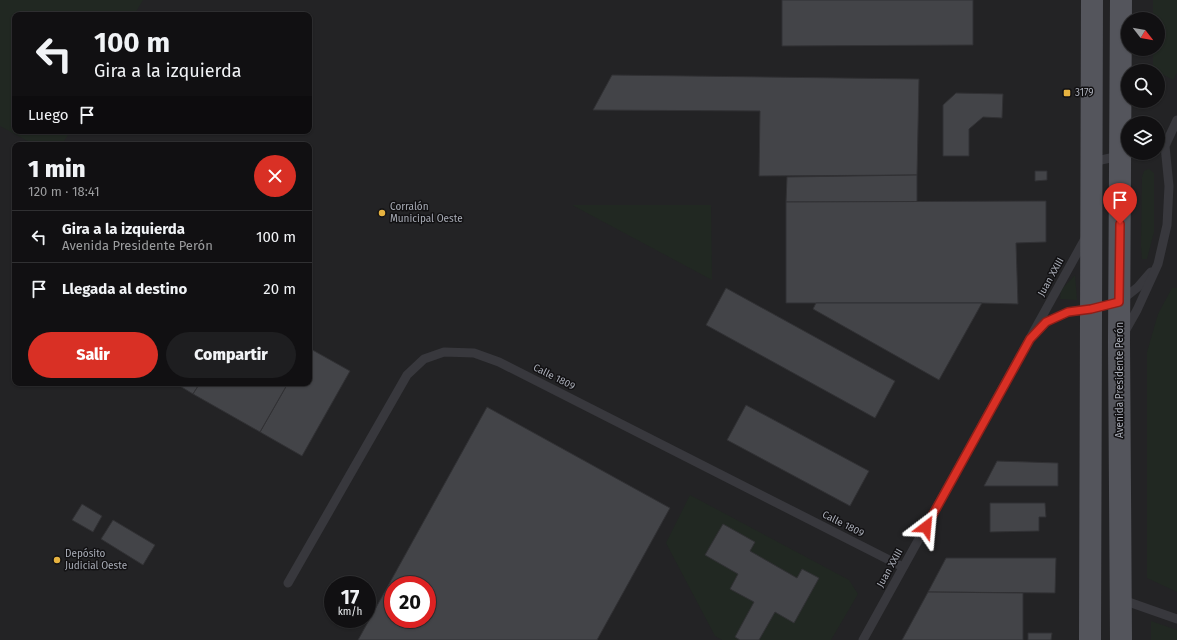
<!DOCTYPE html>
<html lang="es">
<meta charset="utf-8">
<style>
:root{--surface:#111012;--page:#1e1e20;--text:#f1f3f6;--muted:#9c9d9f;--line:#303032;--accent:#d93025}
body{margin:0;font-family:"Fira Sans",sans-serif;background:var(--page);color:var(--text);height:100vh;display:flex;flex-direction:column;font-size:15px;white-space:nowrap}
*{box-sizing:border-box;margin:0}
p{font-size:13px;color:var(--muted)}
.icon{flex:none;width:22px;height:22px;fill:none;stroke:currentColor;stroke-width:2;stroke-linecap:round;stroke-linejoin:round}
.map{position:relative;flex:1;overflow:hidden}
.drawer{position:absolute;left:12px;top:142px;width:300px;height:244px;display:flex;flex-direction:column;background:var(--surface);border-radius:8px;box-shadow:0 1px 3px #0004,0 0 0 1px var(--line)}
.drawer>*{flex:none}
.hud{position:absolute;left:12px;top:12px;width:300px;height:122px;border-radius:8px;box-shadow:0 1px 3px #0004,0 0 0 1px var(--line);background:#111012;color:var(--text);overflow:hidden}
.needle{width:26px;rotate:121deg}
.fabs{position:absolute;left:1121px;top:12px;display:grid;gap:8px}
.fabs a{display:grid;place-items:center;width:44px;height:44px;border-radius:50%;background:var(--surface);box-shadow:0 1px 3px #0004,0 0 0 1px var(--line);font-size:20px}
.speed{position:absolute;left:324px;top:576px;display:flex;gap:8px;font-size:20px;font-weight:700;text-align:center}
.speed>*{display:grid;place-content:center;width:52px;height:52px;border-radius:50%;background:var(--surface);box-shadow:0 1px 3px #0004,0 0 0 1px var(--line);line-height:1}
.speed small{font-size:10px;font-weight:400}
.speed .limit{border:6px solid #d22;background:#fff;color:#111}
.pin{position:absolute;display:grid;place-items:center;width:34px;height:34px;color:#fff;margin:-41px -17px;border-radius:50% 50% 50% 0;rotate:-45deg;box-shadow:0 0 4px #0007}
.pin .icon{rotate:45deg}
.me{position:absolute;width:44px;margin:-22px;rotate:29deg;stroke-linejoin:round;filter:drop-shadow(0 0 3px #0008)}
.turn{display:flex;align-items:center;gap:14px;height:84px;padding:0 16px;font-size:18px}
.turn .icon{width:52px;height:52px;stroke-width:2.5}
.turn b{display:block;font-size:28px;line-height:34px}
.then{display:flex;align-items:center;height:38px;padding:0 16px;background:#0003;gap:8px;font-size:15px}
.round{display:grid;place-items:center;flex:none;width:42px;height:42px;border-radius:21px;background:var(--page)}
.overview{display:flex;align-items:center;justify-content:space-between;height:68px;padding:0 16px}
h1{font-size:24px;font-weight:800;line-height:30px}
.button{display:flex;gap:8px;margin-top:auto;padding:8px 16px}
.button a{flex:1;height:46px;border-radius:24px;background:var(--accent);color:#fff;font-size:16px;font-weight:800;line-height:46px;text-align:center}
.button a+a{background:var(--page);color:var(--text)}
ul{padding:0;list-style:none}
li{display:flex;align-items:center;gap:12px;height:52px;padding:0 16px;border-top:1px solid var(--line)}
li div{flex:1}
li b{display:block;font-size:15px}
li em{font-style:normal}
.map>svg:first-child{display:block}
.built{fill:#232325;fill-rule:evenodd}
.green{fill:#212822}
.building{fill:#434448;stroke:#313134;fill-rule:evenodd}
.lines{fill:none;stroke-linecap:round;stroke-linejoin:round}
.service{stroke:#38383d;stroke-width:9}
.primary{stroke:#54555c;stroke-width:22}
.route-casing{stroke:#8d1f18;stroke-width:10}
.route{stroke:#d93025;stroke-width:7}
.poi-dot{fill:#e7b340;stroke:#121113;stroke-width:1.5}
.labels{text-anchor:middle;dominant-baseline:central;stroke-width:3;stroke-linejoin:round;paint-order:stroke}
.poi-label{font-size:10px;fill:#a9adb7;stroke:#121113;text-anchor:start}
.street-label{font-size:10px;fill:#a9adb7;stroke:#121113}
</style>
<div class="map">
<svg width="1177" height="640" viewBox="0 0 1177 640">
<rect width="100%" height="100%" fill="#171618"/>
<path class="built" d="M0,0h1177v640h-1177zM15,15h294v116h-294zM1128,19h30v30h-30zM1128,71h30v30h-30zM1128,123h30v30h-30zM15,145h294v238h-294zM333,585h34v34h-34zM393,585h34v34h-34z"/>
<g class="green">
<polygon points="0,0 143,0 134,15 15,15 15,131 70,131 62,145 35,145 0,126"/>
<polygon points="1153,0 1177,0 1177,73 1173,80 1153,69 1153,49 1158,49 1158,19 1153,19"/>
<polygon points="1149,169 1154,173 1154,232 1147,259 1142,259 1141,246 1142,177 1144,171"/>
<polygon points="572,205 711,205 712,280"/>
<polygon points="1075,275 1077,300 1060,299 1061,290"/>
<polygon points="1172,288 1177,288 1177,592 1147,578 1147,352 1158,314"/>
<polygon points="690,495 849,580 858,594 831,640 722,640 715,636 666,543"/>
<polygon points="1151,621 1177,630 1177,640 1151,640"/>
</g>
<g class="building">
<polygon points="782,0 973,0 973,45 782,46"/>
<polygon points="612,75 919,79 917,175 759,176 760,111 593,110"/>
<polygon points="956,93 1003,94 1002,118 983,117 969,129 969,156 943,156 943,105"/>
<polygon points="1035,171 1047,171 1047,180 1035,181"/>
<polygon points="917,175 917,202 786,202 787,177"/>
<polygon points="1046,201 1046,242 1016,243 1018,304 982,303 786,303 786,202"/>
<polygon points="726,288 895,381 875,418 706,325"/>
<polygon points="816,303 982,303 939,380 813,309"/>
<polygon points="309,348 350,371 302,456 260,432 288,383 309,383"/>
<polygon points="175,383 200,383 193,394"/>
<polygon points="200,383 288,383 260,432 193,394"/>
<polygon points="746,405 869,471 850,506 727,440"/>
<path d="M487,407l183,101 -73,132h-239zM393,585h34v34h-34z"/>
<polygon points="997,461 1058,463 1058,486 984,486"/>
<polygon points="990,503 1045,503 1046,517 1039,517 1039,531 990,532"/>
<polygon points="82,504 102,516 93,532 72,520"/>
<polygon points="113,520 155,545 143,565 101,539"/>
<polygon points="723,524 755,542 750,551 797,578 802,569 819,578 794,623 775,612 759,640 740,640 735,637 754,602 730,589 738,574 705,555"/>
<polygon points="946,558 1056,558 1055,593 928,592"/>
<polygon points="928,592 1023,593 1023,640 902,640"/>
<polygon points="1028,633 1052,633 1051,640 1028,640"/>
</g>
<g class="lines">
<g class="service">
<polyline points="1092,162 1133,153"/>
<polyline points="1038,331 1046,322 1068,312 1091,309 1119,302 1138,287 1151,272"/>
<polyline points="1124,333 1137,310 1158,264 1167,225 1169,186 1165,146 1177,120"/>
<polyline points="288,583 407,375 424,359 444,352 474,353 499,362 903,567"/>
<polyline points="1120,599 1177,619"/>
<polyline points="863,640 1086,237"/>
</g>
<g class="primary">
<polyline points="1090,640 1092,0"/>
<polyline points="1121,640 1119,342 1121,0"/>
</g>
</g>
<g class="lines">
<defs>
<polyline id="route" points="926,527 1030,339 1046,322 1068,312 1091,309 1119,302 1120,224"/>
</defs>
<use href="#route" class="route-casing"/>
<use href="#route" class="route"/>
</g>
<g class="poi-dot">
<rect x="1063" y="89" width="8" height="8" rx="2"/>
<circle cx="382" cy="213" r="4"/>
<circle cx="57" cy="560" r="4"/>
</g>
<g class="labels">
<g class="poi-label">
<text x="1075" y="93">3179</text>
<text x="390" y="207">Corralón<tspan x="390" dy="12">Municipal Oeste</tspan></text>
<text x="65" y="554">Depósito<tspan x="65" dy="12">Judicial Oeste</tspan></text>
</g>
<g class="street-label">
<text transform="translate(1051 277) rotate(-61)">Juan XXIII</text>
<text transform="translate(554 377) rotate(27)">Calle 1809</text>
<text transform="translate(1120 380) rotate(-90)">Avenida Presidente Perón</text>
<text transform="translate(843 524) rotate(27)">Calle 1809</text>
<text transform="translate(890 568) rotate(-61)">Juan XXIII</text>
</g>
</g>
</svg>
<div class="fabs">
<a><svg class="needle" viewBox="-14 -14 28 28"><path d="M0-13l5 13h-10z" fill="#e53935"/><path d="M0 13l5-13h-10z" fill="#9c9d9f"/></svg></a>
<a><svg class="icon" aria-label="search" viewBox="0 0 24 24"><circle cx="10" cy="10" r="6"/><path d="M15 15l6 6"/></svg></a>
<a><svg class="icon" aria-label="layers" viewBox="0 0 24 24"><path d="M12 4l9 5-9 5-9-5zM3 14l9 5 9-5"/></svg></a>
</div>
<div class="speed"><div>17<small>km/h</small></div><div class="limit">20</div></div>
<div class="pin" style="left:1120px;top:224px;background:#d93025"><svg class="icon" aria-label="arrive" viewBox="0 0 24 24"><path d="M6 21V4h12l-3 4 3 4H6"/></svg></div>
<svg class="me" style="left:926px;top:527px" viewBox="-20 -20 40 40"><path d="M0-17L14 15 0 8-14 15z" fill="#d93025" stroke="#fff" stroke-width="4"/></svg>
<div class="hud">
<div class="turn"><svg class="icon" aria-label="left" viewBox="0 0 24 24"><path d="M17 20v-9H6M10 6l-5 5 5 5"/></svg><div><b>100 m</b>Gira a la izquierda</div></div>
<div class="then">Luego<svg class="icon" aria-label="arrive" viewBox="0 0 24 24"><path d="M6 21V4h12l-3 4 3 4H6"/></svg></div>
</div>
<section class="drawer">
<div class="overview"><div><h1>1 min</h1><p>120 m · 18:41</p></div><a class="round" style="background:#d93025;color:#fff"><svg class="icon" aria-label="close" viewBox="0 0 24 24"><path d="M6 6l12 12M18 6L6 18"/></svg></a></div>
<ul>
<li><svg class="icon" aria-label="left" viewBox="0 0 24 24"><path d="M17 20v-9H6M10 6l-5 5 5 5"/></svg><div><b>Gira a la izquierda</b><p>Avenida Presidente Perón</p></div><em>100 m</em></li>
<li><svg class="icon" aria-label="arrive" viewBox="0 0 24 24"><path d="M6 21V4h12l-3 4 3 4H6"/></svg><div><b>Llegada al destino</b></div><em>20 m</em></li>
</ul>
<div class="button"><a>Salir</a><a>Compartir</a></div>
</section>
</div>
